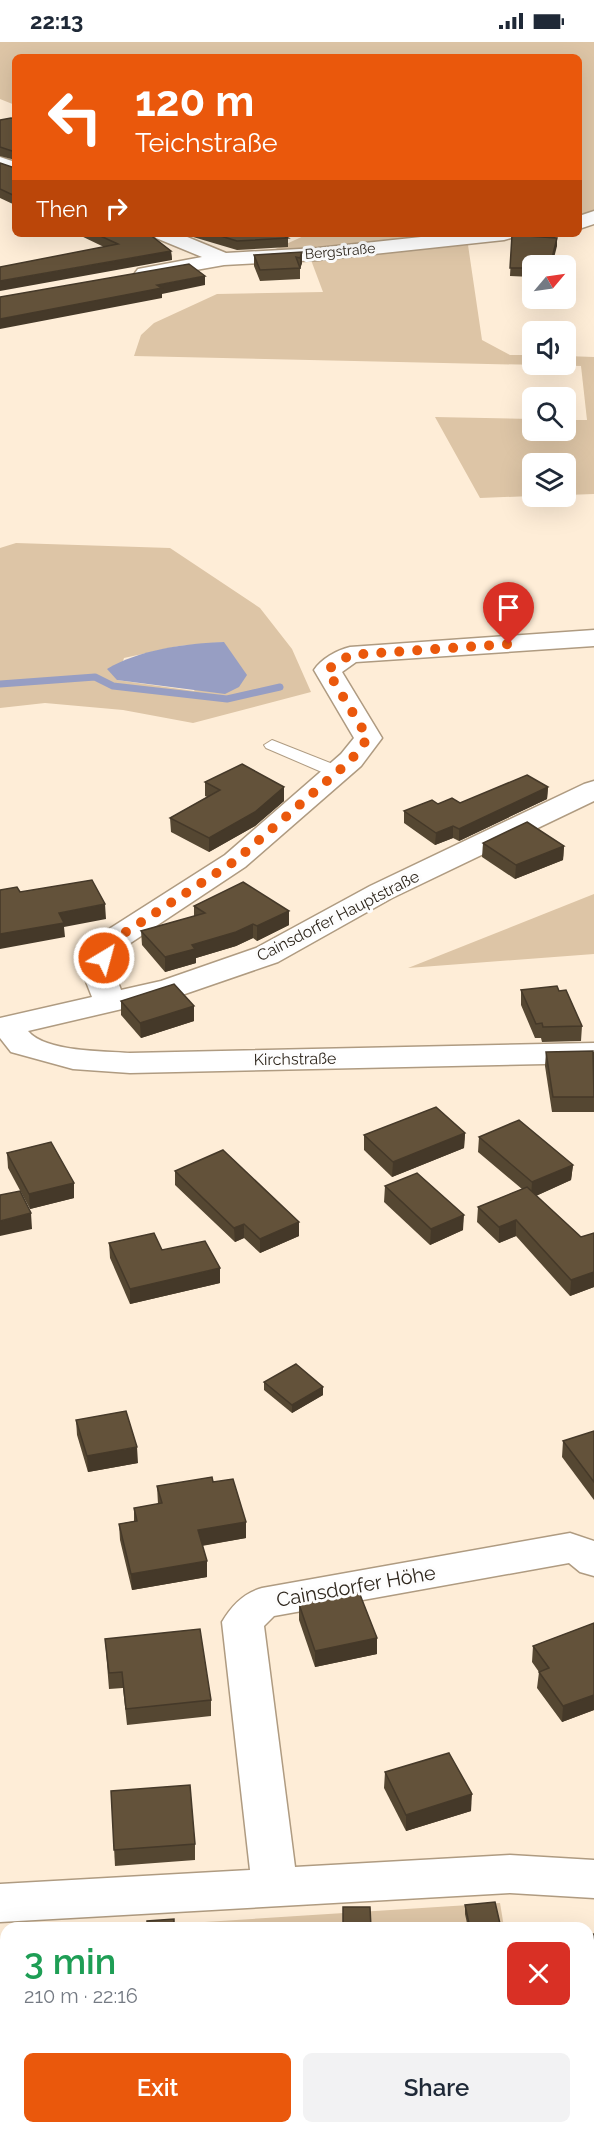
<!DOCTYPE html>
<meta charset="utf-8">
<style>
:root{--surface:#fff;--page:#f2f2f3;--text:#1f2937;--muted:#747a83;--accent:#ea580c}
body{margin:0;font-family:Raleway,sans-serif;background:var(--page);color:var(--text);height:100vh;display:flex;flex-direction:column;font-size:22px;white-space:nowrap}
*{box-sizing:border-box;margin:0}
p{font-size:20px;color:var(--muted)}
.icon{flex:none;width:33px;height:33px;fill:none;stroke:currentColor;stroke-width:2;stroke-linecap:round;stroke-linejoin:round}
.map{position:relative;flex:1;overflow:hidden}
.side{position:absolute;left:0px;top:1880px;width:594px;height:212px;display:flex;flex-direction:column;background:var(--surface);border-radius:18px 18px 0 0;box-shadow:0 6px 24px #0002}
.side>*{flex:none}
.top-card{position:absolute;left:12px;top:12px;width:570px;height:183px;border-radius:9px;box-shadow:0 6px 24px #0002;background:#ea580c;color:#fff;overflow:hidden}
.needle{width:39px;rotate:61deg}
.fabs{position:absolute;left:522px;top:213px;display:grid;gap:12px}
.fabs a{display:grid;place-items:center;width:54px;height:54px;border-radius:9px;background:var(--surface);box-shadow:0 6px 24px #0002;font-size:30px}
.pin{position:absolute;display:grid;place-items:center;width:51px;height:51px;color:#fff;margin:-62px -26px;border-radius:50% 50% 50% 0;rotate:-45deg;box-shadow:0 0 6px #0007}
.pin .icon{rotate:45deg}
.me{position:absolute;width:66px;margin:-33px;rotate:37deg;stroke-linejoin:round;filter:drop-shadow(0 0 4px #0008)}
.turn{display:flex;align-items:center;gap:21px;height:126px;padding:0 24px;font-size:27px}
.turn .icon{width:78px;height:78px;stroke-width:2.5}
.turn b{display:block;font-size:42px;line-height:51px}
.then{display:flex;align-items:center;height:57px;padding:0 24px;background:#0003;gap:12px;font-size:22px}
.round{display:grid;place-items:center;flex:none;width:63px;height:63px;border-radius:9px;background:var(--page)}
.headline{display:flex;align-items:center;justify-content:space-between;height:102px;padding:0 24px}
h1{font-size:36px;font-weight:600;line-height:45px;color:#1e9e55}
.cta{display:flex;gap:12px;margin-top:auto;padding:12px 24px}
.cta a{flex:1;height:69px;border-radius:9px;background:var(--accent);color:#fff;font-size:24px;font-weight:600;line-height:69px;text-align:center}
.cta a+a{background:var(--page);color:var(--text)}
.status{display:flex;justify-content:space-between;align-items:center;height:42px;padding:0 30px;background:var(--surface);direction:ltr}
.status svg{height:16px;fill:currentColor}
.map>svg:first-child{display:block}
.green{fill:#ddc5a6;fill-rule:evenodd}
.water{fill:#979ec3}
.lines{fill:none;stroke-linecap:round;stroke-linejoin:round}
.stream{stroke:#979ec3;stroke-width:7}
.lane-casing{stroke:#af9b81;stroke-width:2}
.street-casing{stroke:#af9b81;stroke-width:3}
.lane{fill:#fff;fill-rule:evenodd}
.street{fill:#fff;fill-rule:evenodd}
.wall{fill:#554732}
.shaded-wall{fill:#453929}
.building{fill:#63523a;stroke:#453929;stroke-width:1.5}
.route{stroke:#ea580c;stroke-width:10;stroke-dasharray:0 18}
.labels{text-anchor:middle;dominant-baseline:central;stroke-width:6;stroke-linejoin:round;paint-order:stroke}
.far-street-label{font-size:14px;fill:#2f271d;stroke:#fdfdfd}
.street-label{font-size:16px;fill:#2f271d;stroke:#fdfdfd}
.near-street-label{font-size:20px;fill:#2f271d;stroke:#fdfdfd}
</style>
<div class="status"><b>22:13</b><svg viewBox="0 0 49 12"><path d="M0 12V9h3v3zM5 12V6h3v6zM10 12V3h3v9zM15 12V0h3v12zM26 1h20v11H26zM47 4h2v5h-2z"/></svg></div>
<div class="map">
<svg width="594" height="2090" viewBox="0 0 594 2090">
<rect width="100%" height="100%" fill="#feedd7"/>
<g class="green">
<polygon points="0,0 594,0 594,182 579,179 579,15 15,15 15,63 0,57"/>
<polygon points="308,192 474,192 367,204 271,209"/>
<polygon points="468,203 482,298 510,313 532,313 532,322 566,322 566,314 594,315 594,452 566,453 566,422 532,422 532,454 480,456 435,375 532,377 532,388 566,388 566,378 587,378 581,324 134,314 141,293 154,281 217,252 323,250 311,218"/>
<path d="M16,501l154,5 90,60 32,41 19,43 -118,31 -70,-13 -78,-7 -45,5v-160zM224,600l-30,49 -77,-11 7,-22 55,-12z"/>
<polygon points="594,852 594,912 408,926"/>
<polygon points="500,1861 504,1885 110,1886"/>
<polygon points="29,2085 539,2085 540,2090 29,2090"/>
</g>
<path class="water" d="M224,600l23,33 -8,12 -14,7 -108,-14 -10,-11c31,-19 80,-26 117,-27z"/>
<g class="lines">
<polyline class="stream" points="0,642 95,635 113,644 227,657 280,645"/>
<defs>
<polygon id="lane" points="272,698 343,726 345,730 337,735 331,734 266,706 264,703"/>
<g id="street">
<polygon points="0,115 15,120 15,133 0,128"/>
<polygon points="594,169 594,182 579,187 579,174"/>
<polygon points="153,192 180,192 226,211 318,206 449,192 514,192 511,196 504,198 318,218 224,223 145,237 138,235 135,231 138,227 202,215 156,196"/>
<path d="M594,588v16l-238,16 -14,10 40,66 -21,28 -116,101 -122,81 -8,26 6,16 40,-9 95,-33 114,-62 214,-102 10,-3v20l-202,97 -114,64 -96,33 -154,36c17,21 76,20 102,22l464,-10v20l-464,10 -57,-4 -62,-17 -11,-14v-20l92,-21 -9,-23 11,-31 4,-7 127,-81 116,-101 13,-16 -40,-68c7,-11 23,-20 36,-23z"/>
<path d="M570,1491l24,8v35l-14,-4 -11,-9 -295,53 -10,10 31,241 215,-12 84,5v38l-84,-5 -510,29v-38l250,-14 -28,-248c10,-17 22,-29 40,-34z"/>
</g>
</defs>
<use href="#lane" class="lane-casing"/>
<use href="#street" class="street-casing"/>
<use href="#lane" class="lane"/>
<use href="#street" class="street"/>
</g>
<g class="wall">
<polygon points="15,77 15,118 0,114 0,78"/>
<polygon points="0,121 15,126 15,163 0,156"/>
<polygon points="77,192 149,192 171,209 172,218 104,205"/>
<polygon points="183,192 280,192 288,196 288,205 237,208"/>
<polygon points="512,193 557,196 557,204 532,224 532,235 510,234"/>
<polygon points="302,210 302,221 300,227 300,237 260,239 254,224 254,213"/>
<polygon points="205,740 284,745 284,759 255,784 209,810 171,790 170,776 207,755 205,754"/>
<polygon points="548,745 547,757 459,799 453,796 435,803 404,781 404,769 438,762 460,761"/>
<polygon points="483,801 564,804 563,818 515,837 482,815"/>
<polygon points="194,864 289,869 289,883 257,899 253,896 236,904 196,916 196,921 165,930 142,903 141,889 194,874"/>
<polygon points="521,948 559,949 582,984 581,999 542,1000 541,996 535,996 521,963"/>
<polygon points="121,959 194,964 194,979 141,996 121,973"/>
<polygon points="546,1010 594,1010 594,1070 552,1070 545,1024"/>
<polygon points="465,1091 464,1106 392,1135 364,1108 364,1093"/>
<polygon points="479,1095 573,1123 571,1138 536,1154 581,1195 594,1191 594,1245 570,1254 516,1194 499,1201 477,1180 478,1165 522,1147 478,1110"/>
<polygon points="7,1111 74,1141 74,1156 30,1167 8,1126"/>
<polygon points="175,1129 299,1194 260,1211 244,1196 235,1200 175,1143"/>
<polygon points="385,1144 463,1188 430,1203 384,1160"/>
<polygon points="109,1201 162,1208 220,1241 130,1262 110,1216"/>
<polygon points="264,1340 323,1345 323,1353 292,1371 264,1348"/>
<polygon points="76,1378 138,1421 88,1430 77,1393"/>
<polygon points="594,1389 594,1458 562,1415 563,1399"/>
<polygon points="213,1440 246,1480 246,1496 202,1504 207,1519 207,1535 132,1548 120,1498 119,1482 134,1479 134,1466 158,1462 157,1444"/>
<polygon points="299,1562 377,1596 377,1612 315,1625 299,1578"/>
<polygon points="594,1581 594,1668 562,1680 537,1646 539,1630 532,1620 533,1604"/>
<polygon points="105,1597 211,1658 211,1674 127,1683 123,1646 109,1647"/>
<polygon points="385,1730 471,1769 406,1789 384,1746"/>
<polygon points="111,1749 195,1802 195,1818 115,1824"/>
<polygon points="465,1863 501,1886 468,1886 465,1872"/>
<polygon points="594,1892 594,2027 588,1996 588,1893"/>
</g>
<g class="shaded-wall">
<polygon points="557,196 557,204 552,224 550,224"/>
<polygon points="171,209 172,218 0,249 0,239"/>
<polygon points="302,210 302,221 300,227 300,216"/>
<polygon points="205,234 205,243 162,252 162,256 0,287 0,277 157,243"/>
<polygon points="284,745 284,759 255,784 209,810 209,796"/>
<polygon points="548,745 547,757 459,799 459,787"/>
<polygon points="453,784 453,796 435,803 436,791"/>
<polygon points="564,804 563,818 515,837 516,823"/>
<polygon points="105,862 106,877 64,885 65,895 0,907 0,892 59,871"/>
<polygon points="289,869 289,883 257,899 257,884"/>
<polygon points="253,882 253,896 236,904 196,916 196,921 165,930 165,915 192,903"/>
<polygon points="194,964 194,979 141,996 140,981"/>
<polygon points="465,1091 464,1106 392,1135 393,1120"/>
<polygon points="573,1123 571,1138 531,1156 532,1140"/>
<polygon points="74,1141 74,1156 30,1167 29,1152"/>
<polygon points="31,1171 32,1187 0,1194 0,1179"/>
<polygon points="464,1173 463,1188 430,1203 431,1187"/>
<polygon points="516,1178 516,1194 499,1201 499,1185"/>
<polygon points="299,1180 299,1194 260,1211 260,1197"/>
<polygon points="244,1182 244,1196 235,1200 234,1186"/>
<polygon points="220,1226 220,1241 130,1262 130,1247"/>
<polygon points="594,1230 594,1245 570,1254 571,1238"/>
<polygon points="323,1345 323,1353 292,1371 292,1363"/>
<polygon points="137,1405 138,1421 88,1430 87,1414"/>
<polygon points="246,1480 246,1496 199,1504 198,1488"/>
<polygon points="207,1519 207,1535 132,1548 131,1532"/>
<polygon points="377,1596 377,1612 315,1625 315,1609"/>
<polygon points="594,1653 594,1668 562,1680 563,1664"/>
<polygon points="472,1752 471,1769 406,1789 406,1773"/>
</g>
<g class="building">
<polygon points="11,76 15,77 15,110 0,105 0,78"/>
<polygon points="0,121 15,126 15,154 0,147"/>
<polygon points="96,192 149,192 171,209 0,239 0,225 118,202"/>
<polygon points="214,192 280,192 288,196 237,199"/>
<polygon points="512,193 557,196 550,224 532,224 532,226 510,226"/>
<polygon points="302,210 300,216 296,215 300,226 260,228 254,213"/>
<polygon points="189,222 205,234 157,243 162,246 0,277 0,255"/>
<polygon points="242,722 284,745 255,770 209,796 170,776 220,748 205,740"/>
<polygon points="527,733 548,745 459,787 453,784 436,791 404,769 432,758 438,762 452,756 460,761"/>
<polygon points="527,780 564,804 516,823 483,801"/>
<polygon points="92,838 105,862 59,871 64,881 0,892 0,848 17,845 20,850"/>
<polygon points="243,840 289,869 257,884 253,882 236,890 192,903 195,907 165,915 141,889 205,871 194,864"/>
<polygon points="174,942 194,964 140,981 121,959"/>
<polygon points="557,944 559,949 566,948 582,984 543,985 542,981 536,982 521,948"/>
<polygon points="593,1009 594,1055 553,1055 546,1010"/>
<polygon points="436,1065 465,1091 393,1120 364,1093"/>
<polygon points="519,1078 573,1123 532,1140 479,1095"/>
<polygon points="51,1100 74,1141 29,1152 7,1111"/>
<polygon points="223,1108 299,1180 260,1197 244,1182 234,1186 175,1129"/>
<polygon points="417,1131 464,1173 431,1187 385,1144"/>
<polygon points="527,1145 581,1195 594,1191 594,1230 571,1238 516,1178 499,1185 478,1165"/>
<polygon points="20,1149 31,1171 0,1179 0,1153"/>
<polygon points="154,1191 162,1208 205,1199 220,1226 130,1247 109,1201"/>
<polygon points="296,1322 323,1345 292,1363 264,1340"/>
<polygon points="126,1369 137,1405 87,1414 76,1378"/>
<polygon points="594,1389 594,1440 563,1399"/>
<polygon points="212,1435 213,1440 233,1437 246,1480 198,1488 207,1519 131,1532 119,1482 137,1479 134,1466 162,1461 157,1444"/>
<polygon points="359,1550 377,1596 315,1609 299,1562"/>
<polygon points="594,1581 594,1653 563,1664 539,1630 549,1626 533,1604"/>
<polygon points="200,1587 211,1658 126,1667 122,1630 109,1631 105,1597"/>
<polygon points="449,1711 472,1752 406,1773 385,1730"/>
<polygon points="190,1743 195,1802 114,1808 111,1749"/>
<polygon points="495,1860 501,1886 470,1886 465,1863"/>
<polygon points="343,1865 370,1865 371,1886 343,1886"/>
<polygon points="174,1877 174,1886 147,1886 147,1879"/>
<polygon points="594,1892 594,2002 588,1971 588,1893"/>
<polygon points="45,2085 85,2085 84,2090 45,2090"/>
<polygon points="506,2085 535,2085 537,2090 502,2090 501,2087 506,2086"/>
</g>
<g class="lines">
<polyline class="route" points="104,916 109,901 235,819 351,718 368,696 327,628 350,613 509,602"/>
</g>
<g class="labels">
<g class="far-street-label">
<text transform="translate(340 209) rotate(-5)">Bergstraße</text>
</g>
<g class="street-label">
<text transform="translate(338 874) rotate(-27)">Cainsdorfer Hauptstraße</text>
<text transform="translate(295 1017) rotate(-1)">Kirchstraße</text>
</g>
<g class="near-street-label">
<text transform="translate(356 1544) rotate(-10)">Cainsdorfer Höhe</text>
</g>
</g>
</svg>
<div class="fabs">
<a><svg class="needle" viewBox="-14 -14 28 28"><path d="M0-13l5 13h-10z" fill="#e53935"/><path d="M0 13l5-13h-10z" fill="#747a83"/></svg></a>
<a><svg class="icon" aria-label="sound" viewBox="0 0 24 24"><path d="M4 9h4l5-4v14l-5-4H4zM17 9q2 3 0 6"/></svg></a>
<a><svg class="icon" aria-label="search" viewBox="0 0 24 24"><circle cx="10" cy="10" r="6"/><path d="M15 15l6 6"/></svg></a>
<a><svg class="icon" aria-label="layers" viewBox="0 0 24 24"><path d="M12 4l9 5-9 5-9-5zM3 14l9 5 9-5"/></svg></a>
</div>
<div class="pin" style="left:509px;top:602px;background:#d93025"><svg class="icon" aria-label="arrive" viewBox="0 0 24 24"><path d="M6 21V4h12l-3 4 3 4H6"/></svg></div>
<svg class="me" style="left:104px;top:916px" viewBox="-20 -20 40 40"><circle r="17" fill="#ea580c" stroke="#fff" stroke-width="3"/><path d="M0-11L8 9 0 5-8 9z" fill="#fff"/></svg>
<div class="top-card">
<div class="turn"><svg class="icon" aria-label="left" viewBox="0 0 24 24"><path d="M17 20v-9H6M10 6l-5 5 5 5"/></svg><div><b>120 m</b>Teichstraße</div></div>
<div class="then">Then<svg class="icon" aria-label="right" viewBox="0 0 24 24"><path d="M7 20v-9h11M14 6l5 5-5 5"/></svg></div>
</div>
<section class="side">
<div class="headline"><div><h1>3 min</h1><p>210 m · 22:16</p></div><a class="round" style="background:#d93025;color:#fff"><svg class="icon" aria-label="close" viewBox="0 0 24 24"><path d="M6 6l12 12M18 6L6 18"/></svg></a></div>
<div class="cta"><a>Exit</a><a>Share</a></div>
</section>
</div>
